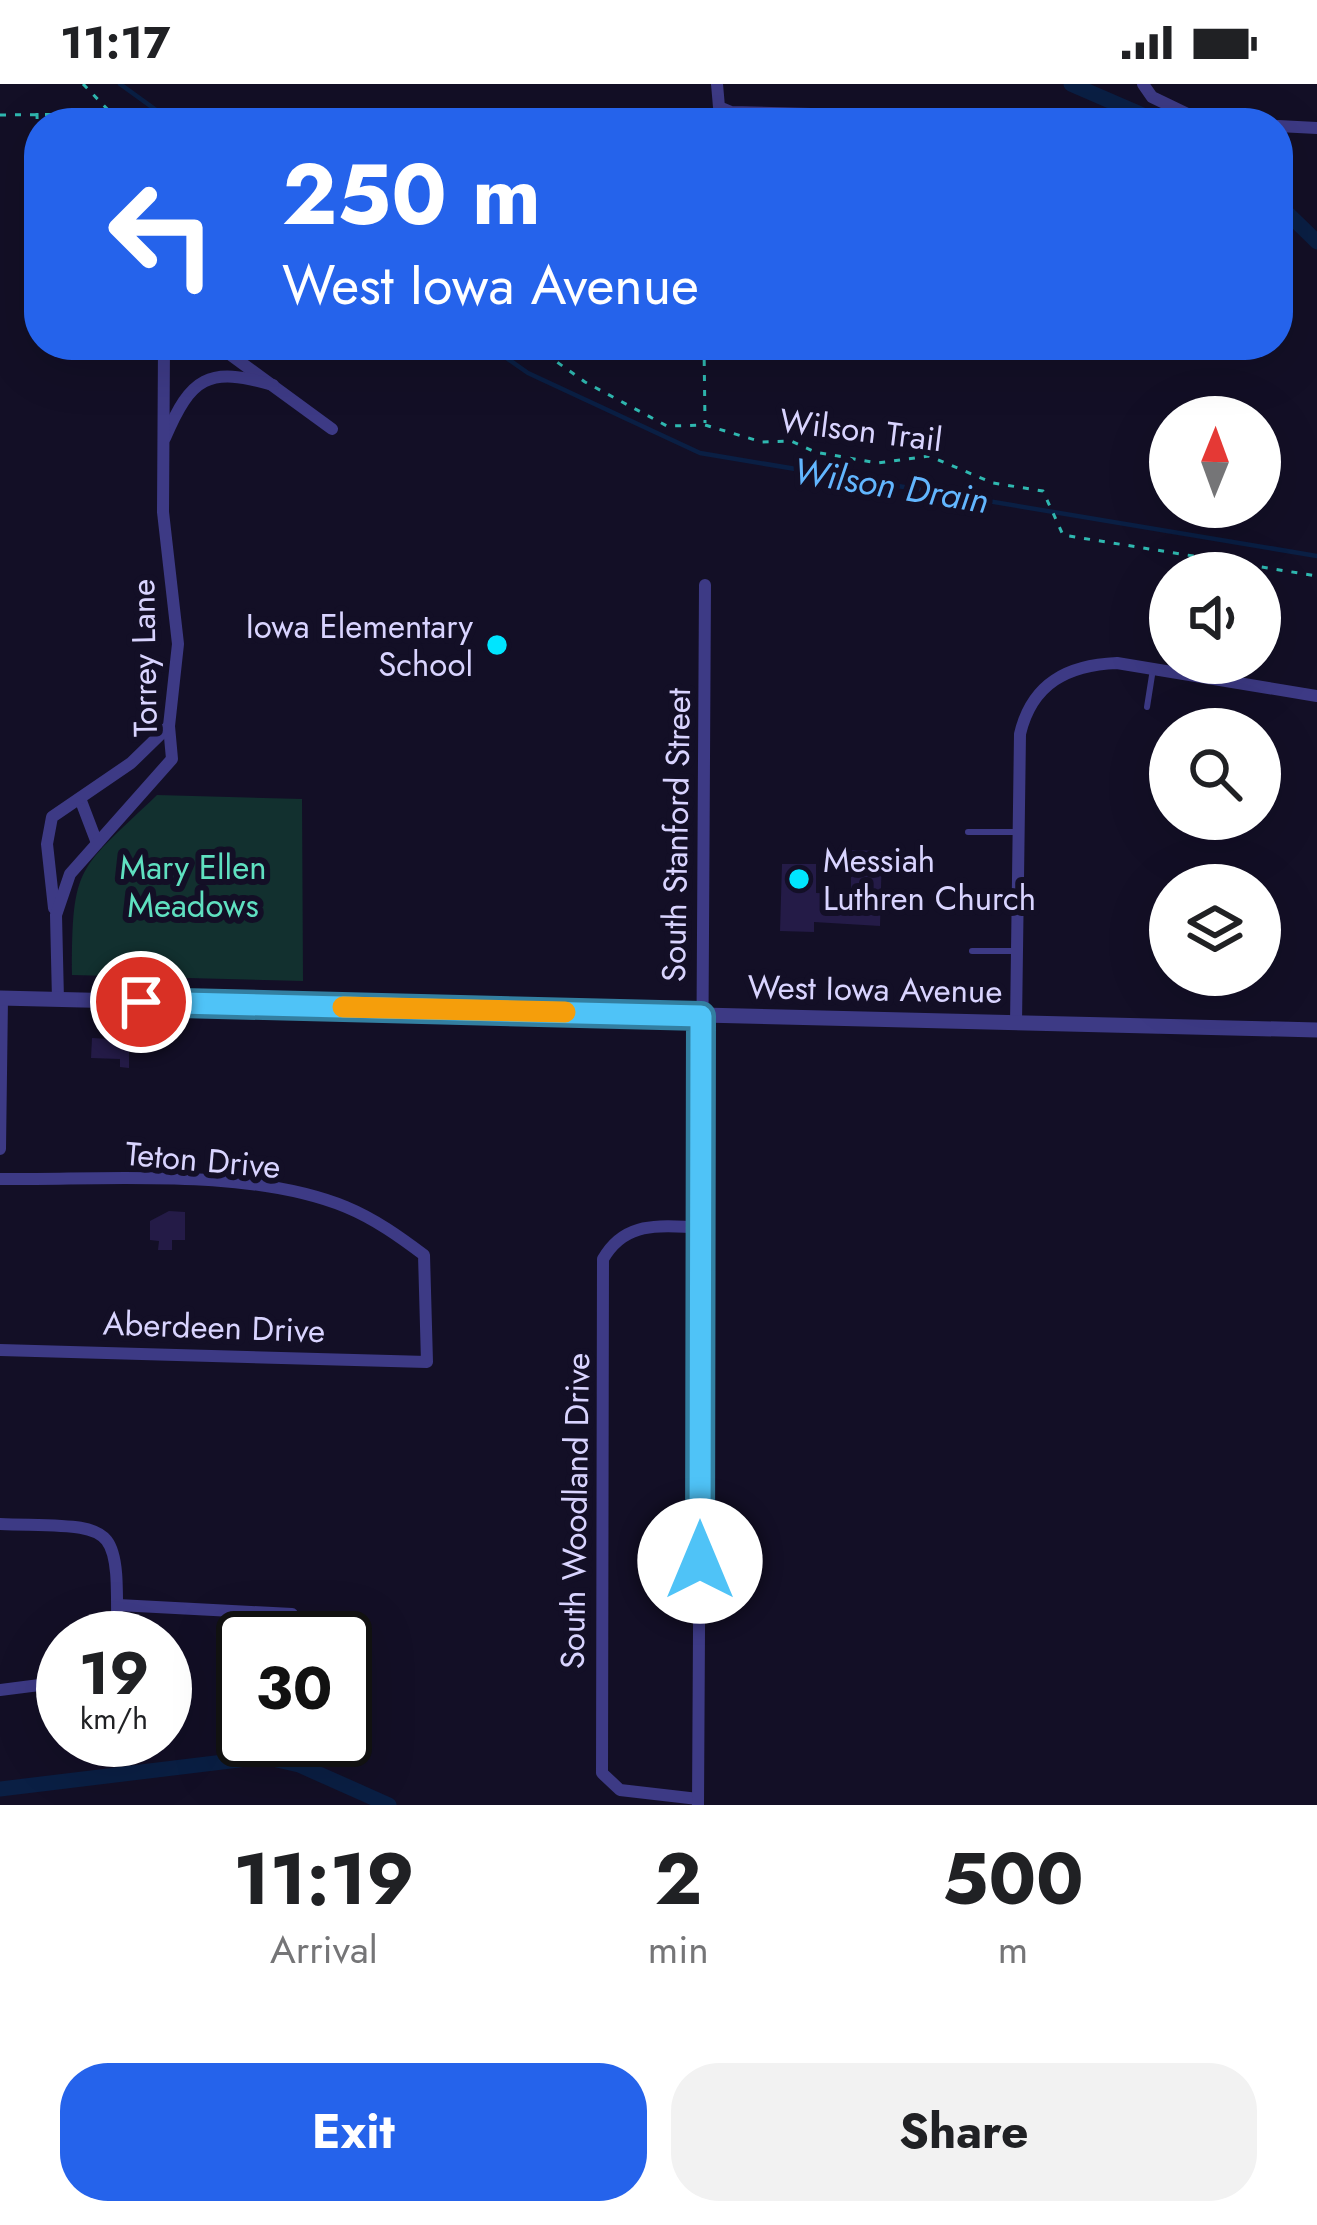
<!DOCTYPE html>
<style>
:root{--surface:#fff;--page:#f2f2f2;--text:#202124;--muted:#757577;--accent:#2563eb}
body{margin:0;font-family:Jost,sans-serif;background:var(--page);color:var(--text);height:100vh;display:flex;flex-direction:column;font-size:45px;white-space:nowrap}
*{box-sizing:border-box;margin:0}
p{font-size:39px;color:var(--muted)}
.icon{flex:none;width:66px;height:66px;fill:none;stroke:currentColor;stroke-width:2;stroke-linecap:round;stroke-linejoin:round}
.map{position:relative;height:1721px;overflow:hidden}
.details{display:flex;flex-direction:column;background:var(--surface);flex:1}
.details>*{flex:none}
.hud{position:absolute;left:24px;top:24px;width:1269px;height:252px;border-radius:48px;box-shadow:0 12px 48px #0002;background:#2563eb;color:#fff;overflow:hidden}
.needle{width:78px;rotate:1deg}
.tools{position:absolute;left:1149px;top:312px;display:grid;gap:24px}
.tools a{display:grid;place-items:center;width:132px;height:132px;border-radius:50%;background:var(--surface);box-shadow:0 12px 48px #0002;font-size:60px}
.speed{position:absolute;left:36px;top:1527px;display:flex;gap:24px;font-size:60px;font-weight:700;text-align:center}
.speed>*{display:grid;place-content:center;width:156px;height:156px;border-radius:50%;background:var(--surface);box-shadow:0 12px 48px #0002;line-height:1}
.speed small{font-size:30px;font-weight:400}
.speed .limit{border:6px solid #111;border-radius:18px;background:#fff;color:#111}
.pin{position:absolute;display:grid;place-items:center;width:102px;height:102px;color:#fff;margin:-51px;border:6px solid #fff;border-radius:50%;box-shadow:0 3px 12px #0007}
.me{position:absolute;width:132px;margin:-66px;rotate:0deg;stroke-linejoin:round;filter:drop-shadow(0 0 9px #0008)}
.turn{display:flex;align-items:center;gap:42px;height:252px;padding:0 60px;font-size:54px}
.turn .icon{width:156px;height:156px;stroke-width:2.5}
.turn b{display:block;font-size:84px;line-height:102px}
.eta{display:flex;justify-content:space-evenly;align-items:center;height:204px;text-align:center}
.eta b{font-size:72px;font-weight:700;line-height:84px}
.action{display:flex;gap:24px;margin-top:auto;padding:24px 60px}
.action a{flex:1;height:138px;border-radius:48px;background:var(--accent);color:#fff;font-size:48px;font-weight:700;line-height:138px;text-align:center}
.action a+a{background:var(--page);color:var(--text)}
.status{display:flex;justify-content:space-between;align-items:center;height:84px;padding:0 60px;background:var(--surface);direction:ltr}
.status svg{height:33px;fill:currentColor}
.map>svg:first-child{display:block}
.green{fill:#12302f}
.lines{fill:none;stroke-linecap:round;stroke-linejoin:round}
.stream{stroke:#0a1f44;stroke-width:4.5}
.canal{stroke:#0a1f44;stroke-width:15}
.building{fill:#241b47}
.path{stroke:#2fb8b0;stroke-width:3;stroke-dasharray:6 9;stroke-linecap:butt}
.service{stroke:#3d3a85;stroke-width:6}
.minor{stroke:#3d3a85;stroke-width:12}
.tertiary{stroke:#3d3a85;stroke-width:15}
.route-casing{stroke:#337fa1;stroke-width:30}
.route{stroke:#4fc3f7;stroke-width:21}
.slow{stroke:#f59e0b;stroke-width:21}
.poi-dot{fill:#00e5ff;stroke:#130f26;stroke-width:4.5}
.labels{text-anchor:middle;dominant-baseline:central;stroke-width:12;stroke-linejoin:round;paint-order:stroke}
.street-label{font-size:33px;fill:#d9d4ff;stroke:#130f26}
.poi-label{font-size:33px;fill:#d9d4ff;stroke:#130f26;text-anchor:end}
.park-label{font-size:33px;fill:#5fe0c0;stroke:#130f26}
.water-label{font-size:36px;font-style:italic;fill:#62b6ff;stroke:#130f26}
</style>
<div class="status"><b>11:17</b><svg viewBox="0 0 49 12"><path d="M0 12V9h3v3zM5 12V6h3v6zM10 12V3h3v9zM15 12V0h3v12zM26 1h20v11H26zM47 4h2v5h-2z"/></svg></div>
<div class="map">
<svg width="1317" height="1721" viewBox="0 0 1317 1721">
<rect width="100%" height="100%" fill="#130f26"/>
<path class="green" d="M157,711l145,4 1,182 -231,-6c0,-112 6,-104 85,-180z"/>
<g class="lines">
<g class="stream">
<polyline points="120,0 174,39"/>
<polyline points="488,261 528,289 700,369 1317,472"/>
</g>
<g class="canal">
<polyline points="1071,0 1161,39"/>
<polyline points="1278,120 1317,158"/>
<polyline points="0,1705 264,1673 299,1681 389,1721"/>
</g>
</g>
<g class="building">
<polygon points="851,766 882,767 880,842 814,838 814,848 780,847 782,780 816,780 816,809 851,810"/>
<polygon points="92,954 129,956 129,984 120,983 120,975 91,974"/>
<polygon points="169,1127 185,1128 185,1156 172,1156 172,1166 158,1166 159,1157 150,1156 150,1137"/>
</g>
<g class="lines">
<g class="path">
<polyline points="83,0 112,30 187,30 210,39"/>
<polyline points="37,29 39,148"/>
<polyline points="0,31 110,30"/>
<polyline points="533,261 585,298 667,342 705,341 762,358 791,357 815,368 877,379 929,372 993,399 1043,407 1063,451 1317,492"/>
<polyline points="704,261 705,339"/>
</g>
<g class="service">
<polyline points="1147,623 1153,585"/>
<polyline points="968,748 1019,748"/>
<polyline points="972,867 1016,867"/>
</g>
<g class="minor">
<polyline points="717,0 719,23 731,28 1008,35"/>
<polyline points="1143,0 1152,13 1206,39"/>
<polyline points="1278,42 1317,44"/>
<polyline points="217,261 332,345"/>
<path d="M165,354c26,-61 43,-72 108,-53"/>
<polyline points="81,717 97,759"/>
<polyline points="54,824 47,760 52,733 131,679 169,642"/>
<polyline points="58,916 56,831 70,790 172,675 169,642 178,560 163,428 164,261"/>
<path d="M1016,939l4,-289c12,-51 48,-69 97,-71l200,33"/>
<polyline points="0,1065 2,914"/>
<path d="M0,1095c105,1 248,-12 346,28 29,12 54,30 78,48l3,107 -427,-12"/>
<path d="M0,1440c118,4 118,-8 117,114"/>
<polyline points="118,1521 292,1530"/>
<polyline points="0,1606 63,1598"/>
<path d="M698,1715l-78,-9 -18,-17 1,-514c23,-40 58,-32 99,-32"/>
<polyline points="698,1721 705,501"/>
</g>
<polyline class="tertiary" points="0,914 1317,946"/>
</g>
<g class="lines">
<defs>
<polyline id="route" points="141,918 701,932 700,1477"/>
</defs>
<use href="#route" class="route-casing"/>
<use href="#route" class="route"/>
<polyline class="slow" points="343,923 565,928"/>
</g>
<g class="poi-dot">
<circle cx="497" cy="561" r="12"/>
<circle cx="799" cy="795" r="12"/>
</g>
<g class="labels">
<g class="street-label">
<text transform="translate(861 346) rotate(7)">Wilson Trail</text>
<text transform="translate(144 574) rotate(-91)">Torrey Lane</text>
<text transform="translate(676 751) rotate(-89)">South Stanford Street</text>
<text transform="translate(875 905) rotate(1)">West Iowa Avenue</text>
<text transform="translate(203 1076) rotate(5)">Teton Drive</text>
<text transform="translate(214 1243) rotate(2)">Aberdeen Drive</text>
<text transform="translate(575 1427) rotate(-89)">South Woodland Drive</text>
</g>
<g class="poi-label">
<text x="473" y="542">Iowa Elementary<tspan x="473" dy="38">School</tspan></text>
<text x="823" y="776" text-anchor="start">Messiah<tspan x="823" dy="38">Luthren Church</tspan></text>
</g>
<g class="park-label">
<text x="193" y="783">Mary Ellen<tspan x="193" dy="38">Meadows</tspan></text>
</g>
<g class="water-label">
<text transform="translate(891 401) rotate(9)">Wilson Drain</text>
</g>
</g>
</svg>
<div class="tools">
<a><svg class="needle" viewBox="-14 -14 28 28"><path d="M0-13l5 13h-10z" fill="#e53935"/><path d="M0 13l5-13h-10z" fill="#757577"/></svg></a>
<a><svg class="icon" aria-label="sound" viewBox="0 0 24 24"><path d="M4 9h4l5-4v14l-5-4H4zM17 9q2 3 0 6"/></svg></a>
<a><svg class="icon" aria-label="search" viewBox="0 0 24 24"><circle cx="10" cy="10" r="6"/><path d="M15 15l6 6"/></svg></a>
<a><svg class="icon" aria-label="layers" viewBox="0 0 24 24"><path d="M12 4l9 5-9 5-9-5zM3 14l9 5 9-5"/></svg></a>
</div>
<div class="speed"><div>19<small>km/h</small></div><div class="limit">30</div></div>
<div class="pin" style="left:141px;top:918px;background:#d93025"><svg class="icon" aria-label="arrive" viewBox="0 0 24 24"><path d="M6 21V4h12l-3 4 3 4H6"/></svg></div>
<svg class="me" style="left:700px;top:1477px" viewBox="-20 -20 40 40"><circle r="19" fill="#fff"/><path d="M0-13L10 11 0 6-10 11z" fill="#4fc3f7"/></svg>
<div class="hud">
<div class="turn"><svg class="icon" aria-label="left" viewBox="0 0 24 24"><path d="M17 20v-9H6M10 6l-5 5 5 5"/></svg><div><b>250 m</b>West Iowa Avenue</div></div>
</div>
</div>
<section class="details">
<div class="eta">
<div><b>11:19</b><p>Arrival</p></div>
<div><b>2</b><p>min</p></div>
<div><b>500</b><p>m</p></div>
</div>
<div class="action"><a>Exit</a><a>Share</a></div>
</section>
